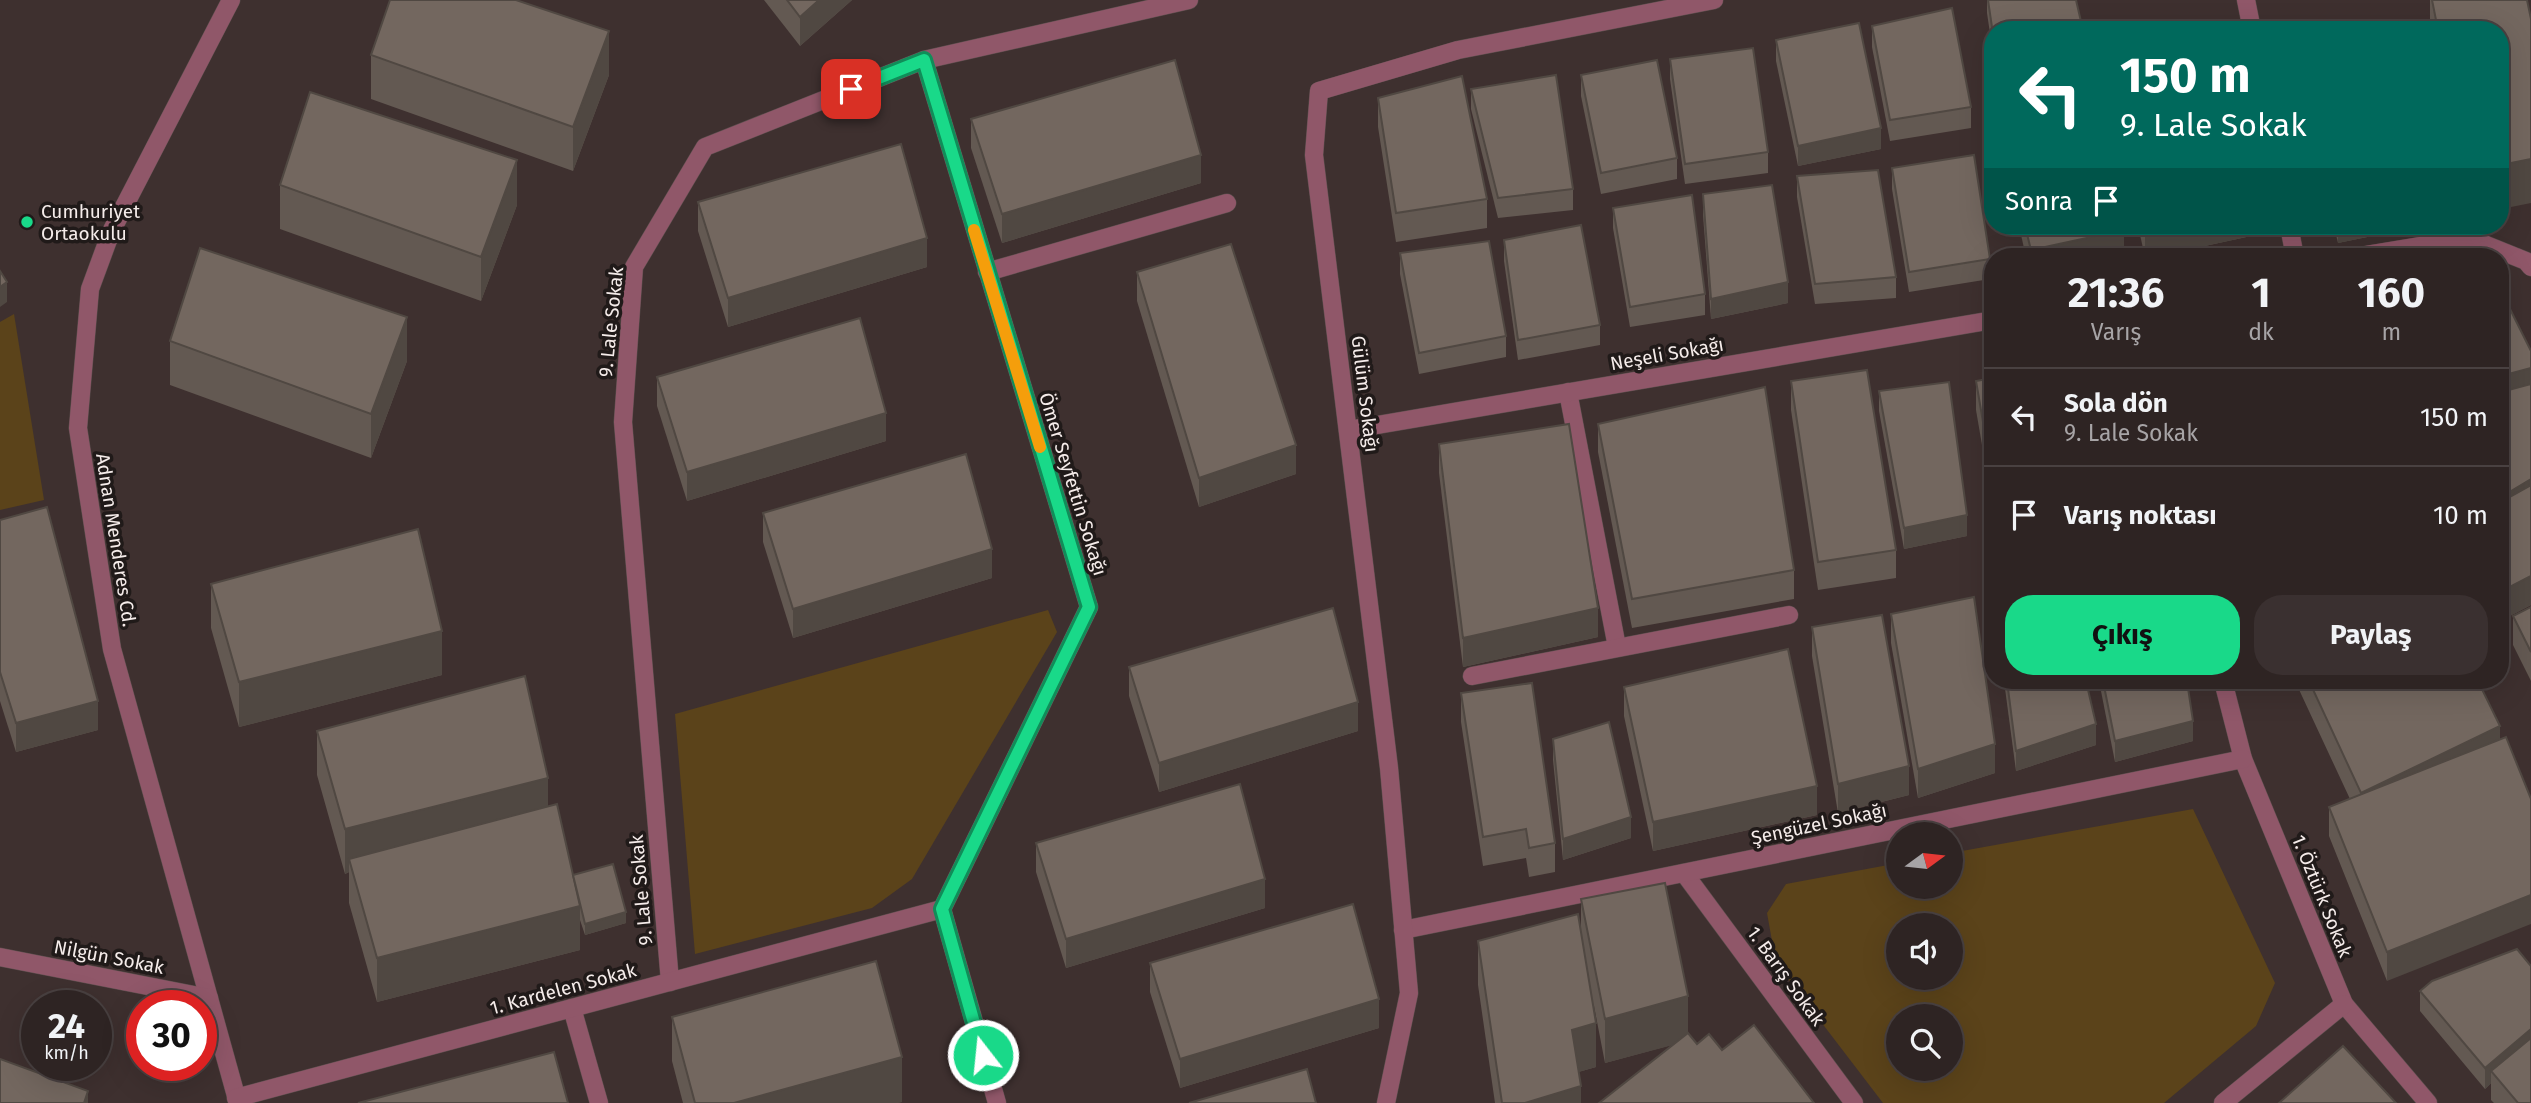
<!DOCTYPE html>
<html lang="tr">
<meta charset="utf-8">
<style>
:root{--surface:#2e2423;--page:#3a3030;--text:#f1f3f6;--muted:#a7a4a6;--line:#494141;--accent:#19d989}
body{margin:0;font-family:"Fira Sans",sans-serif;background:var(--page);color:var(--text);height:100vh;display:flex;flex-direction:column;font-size:26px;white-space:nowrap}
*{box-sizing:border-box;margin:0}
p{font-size:23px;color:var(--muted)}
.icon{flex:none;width:38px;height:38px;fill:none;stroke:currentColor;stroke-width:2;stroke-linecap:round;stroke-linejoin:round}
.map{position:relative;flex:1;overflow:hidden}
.drawer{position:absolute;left:1984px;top:248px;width:525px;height:441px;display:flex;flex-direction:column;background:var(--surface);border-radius:28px;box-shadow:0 7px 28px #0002,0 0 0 2px var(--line)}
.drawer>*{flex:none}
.guide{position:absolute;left:1984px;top:21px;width:525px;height:214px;border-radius:28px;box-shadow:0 7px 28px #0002,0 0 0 2px var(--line);background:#00695c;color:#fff;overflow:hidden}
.needle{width:46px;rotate:75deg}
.buttons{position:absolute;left:1886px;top:822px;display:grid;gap:14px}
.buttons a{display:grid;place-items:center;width:77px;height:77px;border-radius:50%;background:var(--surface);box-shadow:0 7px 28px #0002,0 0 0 2px var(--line);font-size:35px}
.speed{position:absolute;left:21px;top:990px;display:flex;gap:14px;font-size:35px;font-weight:700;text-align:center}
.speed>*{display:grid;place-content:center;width:91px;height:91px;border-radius:50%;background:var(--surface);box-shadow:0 7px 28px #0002,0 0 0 2px var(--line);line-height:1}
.speed small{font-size:18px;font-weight:400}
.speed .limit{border:10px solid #d22;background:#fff;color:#111}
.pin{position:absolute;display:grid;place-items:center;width:60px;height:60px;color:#fff;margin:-30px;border-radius:14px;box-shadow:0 4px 10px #0006}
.me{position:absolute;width:77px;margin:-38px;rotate:344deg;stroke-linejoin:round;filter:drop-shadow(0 0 5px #0008)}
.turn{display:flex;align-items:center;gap:24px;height:147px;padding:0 21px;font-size:32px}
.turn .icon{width:91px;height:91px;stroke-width:2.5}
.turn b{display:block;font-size:49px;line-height:60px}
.then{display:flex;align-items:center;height:66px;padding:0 21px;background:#0003;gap:14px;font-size:26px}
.eta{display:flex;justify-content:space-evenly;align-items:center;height:119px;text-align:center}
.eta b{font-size:42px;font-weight:700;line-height:49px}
.cta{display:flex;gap:14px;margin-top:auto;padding:14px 21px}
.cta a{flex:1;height:80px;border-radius:28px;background:var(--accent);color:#111;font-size:28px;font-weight:700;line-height:80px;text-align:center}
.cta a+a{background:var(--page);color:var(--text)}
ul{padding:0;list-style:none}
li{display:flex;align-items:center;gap:21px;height:98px;padding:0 21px;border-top:2px solid var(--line)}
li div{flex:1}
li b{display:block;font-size:26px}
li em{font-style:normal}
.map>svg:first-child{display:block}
.green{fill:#5b431a;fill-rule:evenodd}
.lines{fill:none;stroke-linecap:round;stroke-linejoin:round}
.lane-casing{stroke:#5b4e4d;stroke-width:19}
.street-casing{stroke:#5b4e4d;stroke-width:19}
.lane{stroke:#905769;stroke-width:18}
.street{stroke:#905769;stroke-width:18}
.wall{fill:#635952}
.shaded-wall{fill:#504842}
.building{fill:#73675f;stroke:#504842;stroke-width:2}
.route-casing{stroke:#108d59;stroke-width:18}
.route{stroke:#19d989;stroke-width:12}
.slow{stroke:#f59e0b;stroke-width:12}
.poi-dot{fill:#19d989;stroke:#201a19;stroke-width:2.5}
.labels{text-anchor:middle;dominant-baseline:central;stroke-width:7;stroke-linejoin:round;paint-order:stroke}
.poi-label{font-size:19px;fill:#f5ecea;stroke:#201a19;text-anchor:start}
.street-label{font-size:19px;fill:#f5ecea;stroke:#201a19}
</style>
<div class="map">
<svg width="2531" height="1103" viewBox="0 0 2531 1103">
<rect width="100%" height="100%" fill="#3e302f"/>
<g class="green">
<polygon points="14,314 44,500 0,510 0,322"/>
<polygon points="1048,610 1057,632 912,879 872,908 695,954 675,714"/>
<path d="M2193,809l82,174 -19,43 -92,77h-281l-107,-140 -9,-50 19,-29 113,-21v24h52v-34zM1899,926h52v52h-52zM1899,1017h52v52h-52z"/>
</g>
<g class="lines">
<defs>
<g id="lane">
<polyline points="987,272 1227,203"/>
<polyline points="1568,392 1617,647"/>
<polyline points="1472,676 1789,615"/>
</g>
<g id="street">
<polyline points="231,0 111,232 90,289 78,428 112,649 238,1103"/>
<polyline points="2246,0 2252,30"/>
<polyline points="924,60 1089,607 942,909 997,1103"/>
<polyline points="2289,226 2295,257"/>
<polyline points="2354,257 2469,238 2526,261 2531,267"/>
<polyline points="1348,430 1993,320"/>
<polyline points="2223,681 2243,759 2344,1004 2428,1103"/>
<polyline points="1684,873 1854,1103"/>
<polyline points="1403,930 2243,759"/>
<polyline points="0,957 209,998"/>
<polyline points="670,982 623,422 634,267 705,147 924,60 1189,0"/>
<polyline points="572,1008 599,1103"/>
<polyline points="236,1098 942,909"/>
<polyline points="1386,1103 1409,993 1389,768 1314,155 1319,91 1458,50 1714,0"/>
<polyline points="2223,1103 2344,1004"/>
</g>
</defs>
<use href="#lane" class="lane-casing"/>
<use href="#street" class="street-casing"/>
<use href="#lane" class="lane"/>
<use href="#street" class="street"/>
</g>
<g class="wall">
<polygon points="764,0 852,0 800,46"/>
<polygon points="1987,0 2076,0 1993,30 1993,54 1987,13"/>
<polygon points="2430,0 2527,0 2501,30 2430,30"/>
<polygon points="1872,26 1971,107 1971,128 1890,141 1872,47"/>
<polygon points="1776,40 1881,149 1798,166 1776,61"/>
<polygon points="371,55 609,75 573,171 371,99"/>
<polygon points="1670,59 1768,152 1768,173 1685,184 1670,79"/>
<polygon points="1581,75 1677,158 1677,179 1601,194 1581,96"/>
<polygon points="1471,89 1573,189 1573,210 1498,218 1471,109"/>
<polygon points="1378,98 1487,199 1487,228 1396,242 1378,127"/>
<polygon points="971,119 1201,183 1002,243 971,148"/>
<polygon points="1892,168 1990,259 1990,279 1909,292 1892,189"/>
<polygon points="1797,176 1896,277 1896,298 1815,304 1797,197"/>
<polygon points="280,185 517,205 481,301 280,229"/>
<polygon points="1703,194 1788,303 1711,319 1703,215"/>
<polygon points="698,202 927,267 728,327 698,231"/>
<polygon points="1613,208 1705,294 1705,315 1630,327 1613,228"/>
<polygon points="2019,226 2123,226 2124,257 2026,257"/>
<polygon points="2138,226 2265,226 2265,233 2154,257 2145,257"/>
<polygon points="2334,226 2421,226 2338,243"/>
<polygon points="1504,240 1600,325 1600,345 1518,360 1504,261"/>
<polygon points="1400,253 1506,336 1506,357 1419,374 1400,274"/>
<polygon points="1137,272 1296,474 1199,507 1137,301"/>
<polygon points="2501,291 2531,351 2531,605 2502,620 2501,618"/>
<polygon points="170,341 407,361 371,458 170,385"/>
<polygon points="657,377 886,441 687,501 657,406"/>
<polygon points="1993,378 1993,509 1976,410 1976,381"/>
<polygon points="1791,381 1896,550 1896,578 1818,590 1791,410"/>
<polygon points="1879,391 1967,536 1904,549 1879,411"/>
<polygon points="1598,424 1794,570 1794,599 1632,628 1598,452"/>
<polygon points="1439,444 1598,637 1463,667 1439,473"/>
<polygon points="763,513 992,578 793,638 763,542"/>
<polygon points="0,520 98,730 16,752 0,701"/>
<polygon points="211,584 442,675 239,727 211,628"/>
<polygon points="2531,607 2531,681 2513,645 2513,616"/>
<polygon points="1891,614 1995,773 1918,798 1891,643"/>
<polygon points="1812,627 1909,795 1838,813 1812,656"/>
<polygon points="1129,667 1358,731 1159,792 1129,696"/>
<polygon points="2004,681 2086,681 2096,745 2016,771"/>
<polygon points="2099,681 2187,681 2193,741 2115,762"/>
<polygon points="2295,681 2478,681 2387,981 2329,836 2329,807 2350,799"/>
<polygon points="1624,687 1817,815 1653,851 1624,716"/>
<polygon points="1461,693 1555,843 1555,872 1529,877 1526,858 1483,866 1461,722"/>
<polygon points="317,731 548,806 573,875 626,923 585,935 580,920 580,950 377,1002 349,903 349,872 345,874 317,775"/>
<polygon points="1553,739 1631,838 1563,860 1553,760"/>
<polygon points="1036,843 1265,908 1066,968 1036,872"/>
<polygon points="1581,899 1688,1034 1697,1044 1722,1050 1814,1103 1675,1044 1605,1063 1594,1006 1596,1067 1578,1072 1581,1103 1495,1103 1478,985 1478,941 1581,934"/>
<polygon points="1150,963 1379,1028 1180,1088 1150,992"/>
<polygon points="2420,991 2531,1103 2494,1103 2491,1100 2491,1083 2485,1089 2420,1011"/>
<polygon points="672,1017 902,1102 896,1103 683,1103 672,1061"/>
</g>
<g class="shaded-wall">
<polygon points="819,0 852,0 800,46 800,17"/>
<polygon points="609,31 609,75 573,171 573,127"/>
<polygon points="1881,128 1881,149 1798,166 1798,146"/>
<polygon points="1201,155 1201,183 1002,243 1002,214"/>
<polygon points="2531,159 2531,203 2501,209 2501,165"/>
<polygon points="517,160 517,205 481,301 481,257"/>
<polygon points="2166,226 2265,226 2265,233 2154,257 2145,257 2145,230"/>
<polygon points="2338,226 2421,226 2338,243"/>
<polygon points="2124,230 2124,257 2031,257 2031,250"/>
<polygon points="927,238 927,267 728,327 728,298"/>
<polygon points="7,282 7,302 0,307 0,287"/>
<polygon points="1788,282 1788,303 1711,319 1711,299"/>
<polygon points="407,317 407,361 371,458 371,414"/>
<polygon points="2531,368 2531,397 2501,405 2501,376"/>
<polygon points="886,413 886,441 687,501 687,472"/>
<polygon points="1296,445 1296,474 1199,507 1199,478"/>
<polygon points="2531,479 2531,507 2501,526 2501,497"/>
<polygon points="1967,515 1967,536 1904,549 1904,528"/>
<polygon points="992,549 992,578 793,638 793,609"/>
<polygon points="2531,576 2531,605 2502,620 2502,591"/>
<polygon points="1598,608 1598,637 1463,667 1463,638"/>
<polygon points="442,631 442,675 239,727 239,682"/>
<polygon points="98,701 98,730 16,752 16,723"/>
<polygon points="1358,702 1358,731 1159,792 1159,763"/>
<polygon points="2193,721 2193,741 2115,762 2115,741"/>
<polygon points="2096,724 2096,745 2016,771 2016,751"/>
<polygon points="2500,726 2500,755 2361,822 2361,793"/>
<polygon points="1995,744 1995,773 1918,798 1918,769"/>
<polygon points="1909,766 1909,795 1838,813 1838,784"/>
<polygon points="548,778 548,822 349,859 349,872 345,874 345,829"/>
<polygon points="1817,786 1817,815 1653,851 1653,822"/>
<polygon points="1631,817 1631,838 1563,860 1563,839"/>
<polygon points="1265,879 1265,908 1066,968 1066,939"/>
<polygon points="2531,895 2531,924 2387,981 2387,952"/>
<polygon points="580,906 580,950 377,1002 377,958"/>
<polygon points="626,912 626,923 585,935 585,924"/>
<polygon points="1688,996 1688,1041 1605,1063 1605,1019"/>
<polygon points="1379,999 1379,1028 1180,1088 1180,1059"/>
<polygon points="1596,1023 1596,1067 1572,1074 1572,1030"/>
<polygon points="2531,1029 2531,1050 2491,1071 2491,1083 2485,1089 2485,1068"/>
<polygon points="902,1057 902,1102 896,1103 734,1103"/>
<polygon points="1581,1086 1581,1103 1525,1103"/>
<polygon points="88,1091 88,1103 84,1103"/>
</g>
<g class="building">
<polygon points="390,0 516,0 609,31 573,127 371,55"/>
<polygon points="787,0 819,0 800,17"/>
<polygon points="1988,0 2076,0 2083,30 1993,30 1993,34"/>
<polygon points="2432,0 2527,0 2531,19 2531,159 2501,165 2501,30 2438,30"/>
<polygon points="1952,8 1971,107 1890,120 1872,26"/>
<polygon points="1859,23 1881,128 1798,146 1776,40"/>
<polygon points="1753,48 1768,152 1685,164 1670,59"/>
<polygon points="1175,60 1201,155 1002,214 971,119"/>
<polygon points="1657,60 1677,158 1601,173 1581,75"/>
<polygon points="1556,75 1573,189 1498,198 1471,89"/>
<polygon points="1462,76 1487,199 1396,213 1378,98"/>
<polygon points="310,92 517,160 481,257 280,185"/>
<polygon points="901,144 927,238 728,298 698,202"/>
<polygon points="1974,155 1990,259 1909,272 1892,168"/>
<polygon points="1878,170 1896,277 1815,284 1797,176"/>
<polygon points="1772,185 1788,282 1711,299 1703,194"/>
<polygon points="1692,195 1705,294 1630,307 1613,208"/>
<polygon points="1581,225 1600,325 1518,340 1504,240"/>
<polygon points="2025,226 2123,226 2124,230 2031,250"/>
<polygon points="2144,226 2166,226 2145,230"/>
<polygon points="1489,241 1506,336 1419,353 1400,253"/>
<polygon points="1231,244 1296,445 1199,478 1137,272"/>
<polygon points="200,248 407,317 371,414 170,341"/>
<polygon points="0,271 7,282 0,287"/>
<polygon points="2501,291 2531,351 2531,368 2501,376"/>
<polygon points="860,318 886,413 687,472 657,377"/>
<polygon points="1867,370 1896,550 1818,562 1791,381"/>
<polygon points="1993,378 1993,480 1976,381"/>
<polygon points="1949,382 1967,515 1904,528 1879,391"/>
<polygon points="2531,384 2531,479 2501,497 2501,392"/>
<polygon points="1765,387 1794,570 1632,599 1598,424"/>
<polygon points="1569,424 1598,608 1463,638 1439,444"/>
<polygon points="966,454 992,549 793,609 763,513"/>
<polygon points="2531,485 2531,576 2502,591 2501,589 2501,502"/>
<polygon points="47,507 98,701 16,723 0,672 0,520"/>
<polygon points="418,529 442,631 239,682 211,584"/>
<polygon points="1974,597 1995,744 1918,769 1891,614"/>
<polygon points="2531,607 2531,652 2513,616"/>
<polygon points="1333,608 1358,702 1159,763 1129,667"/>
<polygon points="1882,615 1909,766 1838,784 1812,627"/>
<polygon points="1788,649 1817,786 1653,822 1624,687"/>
<polygon points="525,676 548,778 345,829 317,731"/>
<polygon points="2007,681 2086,681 2096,724 2016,751"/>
<polygon points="2103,681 2187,681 2193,721 2115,741"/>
<polygon points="2309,681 2478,681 2500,726 2361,793"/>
<polygon points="1532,683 1555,843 1529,848 1526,829 1483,837 1461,693"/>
<polygon points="1609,722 1631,817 1563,839 1553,739"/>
<polygon points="2506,737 2531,799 2531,895 2387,952 2329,807"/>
<polygon points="1240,784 1265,879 1066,939 1036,843"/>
<polygon points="557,804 580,906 377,958 349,859"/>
<polygon points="613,864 626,912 585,924 573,875"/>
<polygon points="1665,883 1688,996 1605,1019 1581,899"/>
<polygon points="1353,904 1379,999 1180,1059 1150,963"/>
<polygon points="1578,914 1596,1023 1572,1030 1581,1086 1525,1103 1502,1103 1478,941"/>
<polygon points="2517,949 2531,966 2531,1029 2485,1068 2420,991 2432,981"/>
<polygon points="876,961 902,1057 734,1103 695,1103 672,1017"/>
<polygon points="1754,1025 1814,1103 1599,1103 1688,1033 1697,1044 1709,1034 1722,1050"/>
<polygon points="2531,1038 2531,1103 2518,1103 2491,1071"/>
<polygon points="2343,1046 2396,1103 2279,1103"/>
<polygon points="554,1052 568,1103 358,1103"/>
<polygon points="0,1059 88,1091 84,1103 0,1103"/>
<polygon points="1307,1069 1316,1103 1189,1103"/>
</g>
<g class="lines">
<defs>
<polyline id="route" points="851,89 924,60 1089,607 942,909 983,1055"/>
</defs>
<use href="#route" class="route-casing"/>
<use href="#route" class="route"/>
<polyline class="slow" points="974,230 1040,447"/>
</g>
<circle class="poi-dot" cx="27" cy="222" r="7"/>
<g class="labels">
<g class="poi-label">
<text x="41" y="211">Cumhuriyet<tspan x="41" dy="22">Ortaokulu</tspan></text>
</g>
<g class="street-label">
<text transform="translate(611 322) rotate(-84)">9. Lale Sokak</text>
<text transform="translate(1667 354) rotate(-10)">Neşeli Sokağı</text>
<text transform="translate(1365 394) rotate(83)">Gülüm Sokağı</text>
<text transform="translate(1073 484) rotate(73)">Ömer Seyfettin Sokağı</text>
<text transform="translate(116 540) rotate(81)">Adnan Menderes Cd.</text>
<text transform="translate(1819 824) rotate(-12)">Şengüzel Sokağı</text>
<text transform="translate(641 890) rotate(-95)">9. Lale Sokak</text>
<text transform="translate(2322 896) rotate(68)">1. Öztürk Sokak</text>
<text transform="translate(109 957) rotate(11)">Nilgün Sokak</text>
<text transform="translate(1786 976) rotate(54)">1. Barış Sokak</text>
<text transform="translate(563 989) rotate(-15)">1. Kardelen Sokak</text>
</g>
</g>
</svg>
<div class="buttons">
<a><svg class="needle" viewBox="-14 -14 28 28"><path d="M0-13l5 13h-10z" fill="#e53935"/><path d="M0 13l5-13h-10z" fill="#a7a4a6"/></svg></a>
<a><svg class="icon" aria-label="sound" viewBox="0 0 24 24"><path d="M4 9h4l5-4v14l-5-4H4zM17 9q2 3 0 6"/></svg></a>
<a><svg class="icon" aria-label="search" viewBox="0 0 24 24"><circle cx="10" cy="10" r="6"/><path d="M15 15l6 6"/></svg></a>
</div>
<div class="speed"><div>24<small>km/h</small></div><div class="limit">30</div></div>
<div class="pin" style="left:851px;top:89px;background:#d93025"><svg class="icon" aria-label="arrive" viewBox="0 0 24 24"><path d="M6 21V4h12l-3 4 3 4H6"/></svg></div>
<svg class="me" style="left:983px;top:1055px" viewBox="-20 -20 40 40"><circle r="17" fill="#19d989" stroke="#fff" stroke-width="3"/><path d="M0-11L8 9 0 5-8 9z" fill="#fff"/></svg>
<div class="guide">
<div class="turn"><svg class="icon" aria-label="left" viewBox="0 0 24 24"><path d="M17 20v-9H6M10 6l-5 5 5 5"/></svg><div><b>150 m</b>9. Lale Sokak</div></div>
<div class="then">Sonra<svg class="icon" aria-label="arrive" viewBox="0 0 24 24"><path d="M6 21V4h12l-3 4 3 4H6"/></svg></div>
</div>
<section class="drawer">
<div class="eta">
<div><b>21:36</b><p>Varış</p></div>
<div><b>1</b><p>dk</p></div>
<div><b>160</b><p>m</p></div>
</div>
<ul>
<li><svg class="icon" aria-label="left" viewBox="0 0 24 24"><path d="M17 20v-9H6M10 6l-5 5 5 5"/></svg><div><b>Sola dön</b><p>9. Lale Sokak</p></div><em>150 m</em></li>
<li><svg class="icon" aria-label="arrive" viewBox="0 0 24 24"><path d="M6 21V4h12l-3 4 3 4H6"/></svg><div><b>Varış noktası</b></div><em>10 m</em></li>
</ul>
<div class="cta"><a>Çıkış</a><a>Paylaş</a></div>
</section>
</div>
